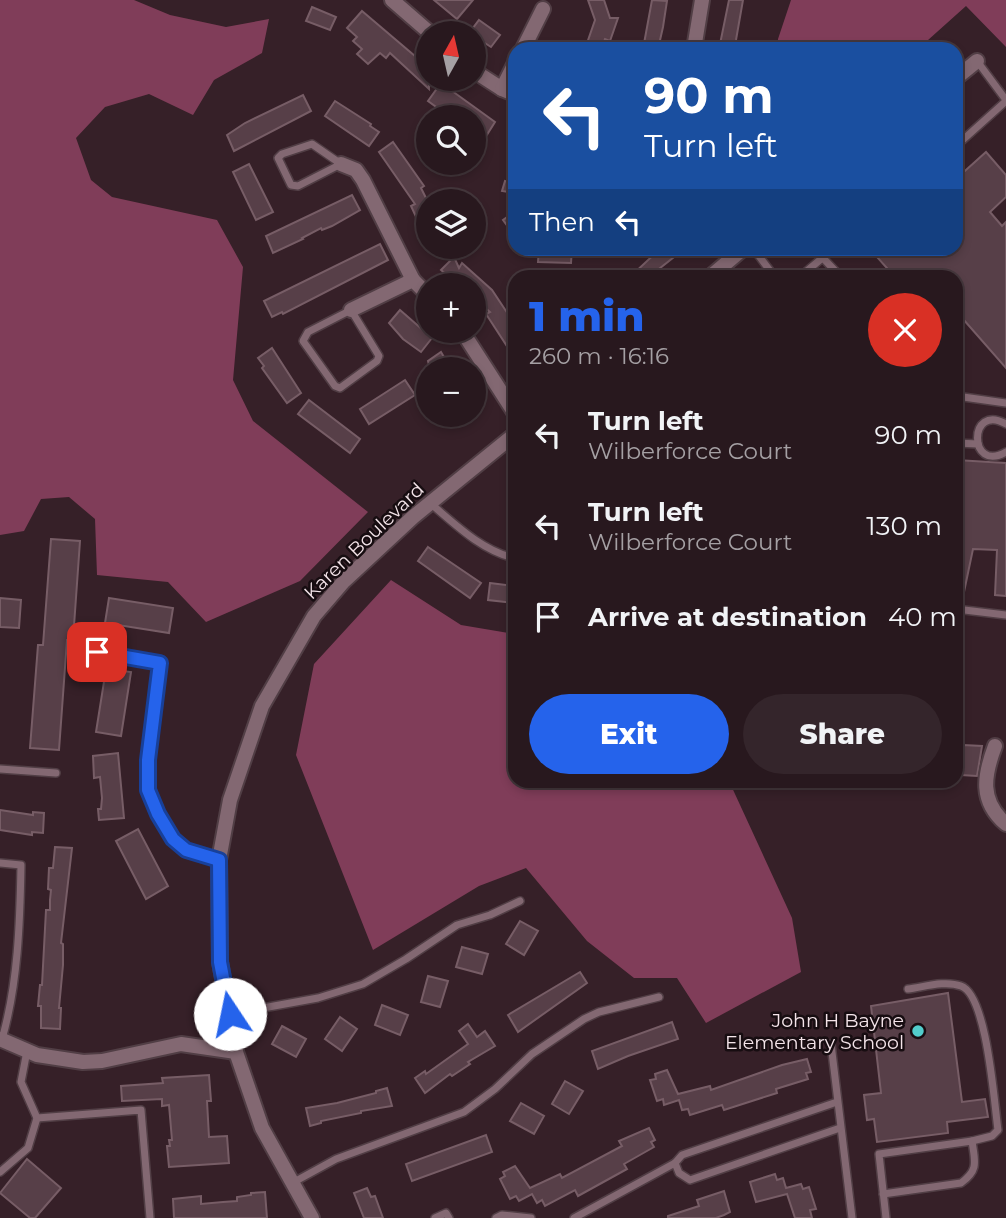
<!DOCTYPE html>
<meta charset="utf-8">
<style>
:root{--surface:#28181e;--page:#34252b;--text:#f1f3f6;--muted:#a5a0a4;--line:#44373c;--accent:#2563eb}
body{margin:0;font-family:Montserrat,sans-serif;background:var(--page);color:var(--text);height:100vh;display:flex;flex-direction:column;font-size:26px;white-space:nowrap}
*{box-sizing:border-box;margin:0}
p{font-size:23px;color:var(--muted)}
.icon{flex:none;width:38px;height:38px;fill:none;stroke:currentColor;stroke-width:2;stroke-linecap:round;stroke-linejoin:round}
.map{position:relative;flex:1;overflow:hidden}
.drawer{position:absolute;left:508px;top:270px;width:455px;height:518px;display:flex;flex-direction:column;background:var(--surface);border-radius:21px;box-shadow:0 4px 10px #0003,0 0 0 2px var(--line)}
.drawer>*{flex:none}
.banner{position:absolute;left:508px;top:42px;width:455px;height:214px;border-radius:21px;box-shadow:0 4px 10px #0003,0 0 0 2px var(--line);background:#1a4fa0;color:#fff;overflow:hidden}
.needle{width:46px;rotate:8deg}
.tools{position:absolute;left:416px;top:21px;display:grid;gap:14px}
.tools a{display:grid;place-items:center;width:70px;height:70px;border-radius:50%;background:var(--surface);box-shadow:0 4px 10px #0003,0 0 0 2px var(--line);font-size:35px}
.pin{position:absolute;display:grid;place-items:center;width:60px;height:60px;color:#fff;margin:-30px;border-radius:14px;box-shadow:0 4px 10px #0006}
.me{position:absolute;width:77px;margin:-38px;rotate:349deg;stroke-linejoin:round;filter:drop-shadow(0 0 5px #0008)}
.turn{display:flex;align-items:center;gap:24px;height:147px;padding:0 21px;font-size:32px}
.turn .icon{width:91px;height:91px;stroke-width:2.5}
.turn b{display:block;font-size:49px;line-height:60px}
.then{display:flex;align-items:center;height:66px;padding:0 21px;background:#0003;gap:14px;font-size:26px}
.round{display:grid;place-items:center;flex:none;width:74px;height:74px;border-radius:37px;background:var(--page)}
.summary{display:flex;align-items:center;justify-content:space-between;height:119px;padding:0 21px}
h1{font-size:42px;font-weight:800;line-height:52px;color:var(--accent)}
.button{display:flex;gap:14px;margin-top:auto;padding:14px 21px}
.button a{flex:1;height:80px;border-radius:42px;background:var(--accent);color:#fff;font-size:28px;font-weight:800;line-height:80px;text-align:center}
.button a+a{background:var(--page);color:var(--text)}
ul{padding:0;list-style:none}
li{display:flex;align-items:center;gap:21px;height:91px;padding:0 21px}
li div{flex:1}
li b{display:block;font-size:26px}
li em{font-style:normal}
.map>svg:first-child{display:block}
.forest{fill:#803d59}
.building{fill:#573f48;stroke:#775d66;stroke-width:2}
.lines{fill:none;stroke-linecap:round;stroke-linejoin:round}
.service-casing{stroke:#513e45;stroke-width:10}
.minor-casing{stroke:#513e45;stroke-width:18}
.service{stroke:#836872;stroke-width:7}
.minor{stroke:#836872;stroke-width:14}
.route-casing{stroke:#184099;stroke-width:18}
.route{stroke:#2563eb;stroke-width:12}
.poi-dot{fill:#52cdcc;stroke:#170d11;stroke-width:2.5}
.labels{text-anchor:middle;dominant-baseline:central;stroke-width:5;stroke-linejoin:round;paint-order:stroke}
.street-label{font-size:19px;fill:#f4e4e9;stroke:#170d11}
.poi-label{font-size:19px;fill:#f4e4e9;stroke:#170d11;text-anchor:end}
</style>
<div class="map">
<svg width="1006" height="1218" viewBox="0 0 1006 1218">
<rect width="100%" height="100%" fill="#362028"/>
<g class="forest">
<polygon points="0,0 134,0 170,15 226,27 269,19 262,53 214,80 193,115 149,94 105,107 76,138 91,180 112,197 217,220 243,267 233,380 253,421 368,512 300,581 206,622 168,582 97,575 95,519 69,497 41,499 24,531 0,535"/>
<polygon points="791,0 1006,0 1006,47 966,6 918,49 778,49 778,39"/>
<polygon points="391,580 461,625 514,634 514,780 729,781 792,918 801,972 706,1023 677,978 634,978 587,941 526,868 479,886 373,950 296,755 314,664"/>
</g>
<g class="building">
<polygon points="434,0 473,0 457,19"/>
<polygon points="588,0 604,0 610,18 618,18 610,41 605,39 601,49 585,49 595,20"/>
<polygon points="652,0 667,1 663,27 658,49 643,49"/>
<polygon points="729,0 743,0 736,40 733,49 719,49"/>
<polygon points="312,7 336,17 330,30 306,21"/>
<polygon points="362,11 429,68 429,89 390,53 386,58 380,53 368,64 357,54 362,49 353,41 357,37 347,28"/>
<polygon points="479,20 500,35 491,47 474,36 474,33 470,32"/>
<polygon points="441,83 495,122 483,141 474,135 474,117 450,117 428,101"/>
<polygon points="303,95 311,111 234,151 227,135 245,123"/>
<polygon points="335,101 371,124 370,126 379,132 369,146 325,116"/>
<polygon points="393,142 424,186 421,188 429,204 429,245 411,206 415,204 379,152"/>
<polygon points="986,152 1006,175 1006,197 990,212 1002,226 1006,222 1006,368 956,311 956,276 925,276 922,273 917,276 894,276 869,248 956,248 956,179"/>
<polygon points="249,164 273,212 256,220 233,172"/>
<polygon points="505,181 514,183 514,193 502,191"/>
<polygon points="352,195 360,210 332,226 322,230 321,228 302,238 303,239 273,253 266,236"/>
<polygon points="514,212 514,235 503,220"/>
<polygon points="380,244 388,260 283,314 282,312 272,317 264,301"/>
<polygon points="539,248 572,248 571,263 538,262"/>
<polygon points="661,248 667,248 674,257 650,276 631,276"/>
<polygon points="454,257 459,268 462,263 492,290 514,323 514,357 486,314 490,312 474,298 474,285 459,285 441,270"/>
<polygon points="400,310 432,338 421,352 403,339 389,323"/>
<polygon points="272,348 301,393 287,403 262,368 264,366 258,358"/>
<polygon points="441,352 451,369 430,369 428,361"/>
<polygon points="405,380 415,395 369,424 360,409"/>
<polygon points="309,400 360,439 350,453 298,414"/>
<polygon points="956,460 1006,463 1006,596 995,595 997,550 973,549 964,592 956,590"/>
<polygon points="51,539 80,541 73,640 67,640 59,750 30,748 38,645 43,645"/>
<polygon points="428,547 481,583 470,598 418,561"/>
<polygon points="490,583 514,586 514,603 488,600"/>
<polygon points="0,598 21,600 19,628 0,627"/>
<polygon points="109,598 173,608 169,633 105,623"/>
<polygon points="106,669 131,672 121,736 96,732"/>
<polygon points="963,745 982,746 977,776 961,775"/>
<polygon points="118,753 124,818 99,820 98,809 101,809 102,798 100,777 94,778 93,756"/>
<polygon points="0,810 33,815 33,812 44,813 43,833 32,832 32,835 0,830"/>
<polygon points="138,829 168,886 146,899 116,841"/>
<polygon points="55,847 72,848 61,943 63,944 63,965 59,1008 61,1008 60,1029 41,1028 41,1006 38,1006 40,985 42,985 46,910 50,910 50,900 51,890 48,889 49,868 53,868"/>
<polygon points="520,921 538,931 524,955 506,944"/>
<polygon points="462,947 488,954 482,974 456,967"/>
<polygon points="580,972 587,983 518,1032 508,1015"/>
<polygon points="428,976 448,981 440,1007 421,1002"/>
<polygon points="948,993 962,1102 985,1099 988,1117 947,1122 948,1133 877,1142 874,1119 867,1120 864,1095 881,1093 871,1006"/>
<polygon points="382,1005 408,1015 400,1035 375,1025"/>
<polygon points="340,1017 357,1029 342,1051 325,1039"/>
<polygon points="672,1022 678,1039 628,1056 598,1069 592,1051"/>
<polygon points="468,1024 477,1037 485,1031 495,1046 468,1062 470,1064 452,1076 450,1074 425,1093 415,1078 425,1071 426,1074 468,1044 459,1031"/>
<polygon points="282,1026 306,1039 296,1057 272,1044"/>
<polygon points="807,1059 811,1072 806,1073 808,1079 776,1089 777,1093 724,1110 722,1105 690,1115 688,1109 682,1110 679,1100 664,1105 663,1099 657,1101 650,1080 656,1079 655,1074 667,1070 678,1094 710,1086 711,1090 782,1065"/>
<polygon points="209,1075 211,1101 207,1101 209,1137 227,1136 229,1163 169,1167 167,1146 170,1146 169,1140 172,1140 169,1105 162,1106 162,1099 122,1101 121,1086 163,1083 162,1078"/>
<polygon points="565,1081 583,1091 569,1114 552,1104"/>
<polygon points="387,1088 392,1106 361,1111 361,1113 321,1121 321,1123 310,1126 306,1108 337,1103 376,1093 376,1091"/>
<polygon points="521,1103 544,1116 534,1134 510,1121"/>
<polygon points="649,1128 655,1140 651,1142 654,1147 624,1164 627,1169 578,1196 575,1190 545,1206 542,1200 537,1203 532,1194 519,1201 516,1196 510,1199 500,1179 505,1176 503,1172 515,1166 530,1188 560,1174 562,1178 622,1146 619,1141"/>
<polygon points="486,1135 492,1152 412,1181 406,1164"/>
<polygon points="27,1159 61,1188 35,1218 30,1218 0,1193"/>
<polygon points="775,1174 777,1180 783,1178 786,1188 801,1184 803,1189 809,1187 816,1209 810,1210 812,1218 795,1218 787,1194 756,1202 750,1182"/>
<polygon points="367,1188 371,1197 375,1196 383,1218 364,1218 354,1193"/>
<polygon points="724,1191 730,1212 724,1215 716,1218 668,1218 668,1216 699,1206 697,1200"/>
<polygon points="265,1192 267,1218 174,1218 173,1199 201,1196 201,1204 223,1202 237,1201 237,1197 251,1195 251,1193"/>
</g>
<g class="lines">
<defs>
<g id="service">
<polyline points="977,61 1006,100"/>
<polygon points="312,144 341,164 298,186 291,185 278,158 282,154"/>
<polyline points="956,146 1006,101"/>
<polyline points="753,248 774,276"/>
<polyline points="823,258 840,276"/>
<polyline points="801,276 834,248"/>
<polygon points="351,310 379,356 377,361 340,388 335,386 303,341 308,332"/>
<polyline points="956,396 1006,403"/>
<path d="M1006,424c-38,-22 -38,50 0,28"/>
<polyline points="956,443 978,444"/>
<path d="M430,503c26,22 51,47 84,55"/>
<polyline points="956,609 1006,615"/>
<polyline points="97,652 160,663 148,760 148,790 158,814 173,839 186,850 219,860"/>
<polyline points="0,769 56,773"/>
<path d="M0,863l21,2c-1,57 -3,119 -19,174"/>
<path d="M908,989c16,-2 37,-9 53,-3 26,9 33,116 37,144l-6,6 -20,5"/>
<polyline points="230,1014 318,998 363,984 406,959 457,925 490,915 520,901"/>
<polyline points="831,1044 852,1218"/>
<polyline points="837,1102 682,1155 675,1163 679,1173 690,1180 840,1128"/>
<polyline points="37,1118 141,1110 150,1218"/>
<polyline points="0,1172 28,1148 37,1118 21,1082 27,1051"/>
<polyline points="294,1182 336,1159 464,1112 495,1089 532,1054 584,1019 599,1012 659,997"/>
<path d="M883,1194l78,-11c18,-13 14,-21 11,-42l-93,13 7,64"/>
<polyline points="435,1218 446,1213 449,1218"/>
<polyline points="496,1218 502,1215 531,1218"/>
<polyline points="574,1218 675,1163"/>
</g>
<g id="minor">
<polyline points="392,0 430,33"/>
<polyline points="523,49 543,9"/>
<polyline points="694,49 702,0"/>
<polyline points="474,71 502,89 514,94"/>
<polyline points="956,78 977,61"/>
<polyline points="502,89 514,65"/>
<polyline points="341,164 356,170 363,180 413,280"/>
<polyline points="711,276 744,248"/>
<polyline points="351,310 413,280 429,296"/>
<polyline points="462,331 514,412"/>
<path d="M995,746c-11,29 -16,55 11,78"/>
<polyline points="0,1039 37,1055 83,1062 102,1061 181,1044 236,1052"/>
<polyline points="312,1218 262,1128 236,1052 220,962 219,860 230,800 262,706 314,616 344,581 413,517 514,435"/>
</g>
</defs>
<use href="#service" class="service-casing"/>
<use href="#minor" class="minor-casing"/>
<use href="#service" class="service"/>
<use href="#minor" class="minor"/>
</g>
<g class="lines">
<defs>
<polyline id="route" points="97,652 160,663 148,760 148,790 158,814 173,839 186,850 219,860 220,962 230,1014"/>
</defs>
<use href="#route" class="route-casing"/>
<use href="#route" class="route"/>
</g>
<circle class="poi-dot" cx="918" cy="1031" r="7"/>
<g class="labels">
<g class="street-label">
<text transform="translate(364 541) rotate(-44)">Karen Boulevard</text>
</g>
<g class="poi-label">
<text x="904" y="1020">John H Bayne<tspan x="904" dy="22">Elementary School</tspan></text>
</g>
</g>
</svg>
<div class="tools">
<a><svg class="needle" viewBox="-14 -14 28 28"><path d="M0-13l5 13h-10z" fill="#e53935"/><path d="M0 13l5-13h-10z" fill="#a5a0a4"/></svg></a>
<a><svg class="icon" aria-label="search" viewBox="0 0 24 24"><circle cx="10" cy="10" r="6"/><path d="M15 15l6 6"/></svg></a>
<a><svg class="icon" aria-label="layers" viewBox="0 0 24 24"><path d="M12 4l9 5-9 5-9-5zM3 14l9 5 9-5"/></svg></a>
<a>+</a>
<a>−</a>
</div>
<div class="pin" style="left:97px;top:652px;background:#d93025"><svg class="icon" aria-label="arrive" viewBox="0 0 24 24"><path d="M6 21V4h12l-3 4 3 4H6"/></svg></div>
<svg class="me" style="left:230px;top:1014px" viewBox="-20 -20 40 40"><circle r="19" fill="#fff"/><path d="M0-13L10 11 0 6-10 11z" fill="#2563eb"/></svg>
<div class="banner">
<div class="turn"><svg class="icon" aria-label="left" viewBox="0 0 24 24"><path d="M17 20v-9H6M10 6l-5 5 5 5"/></svg><div><b>90 m</b>Turn left</div></div>
<div class="then">Then<svg class="icon" aria-label="left" viewBox="0 0 24 24"><path d="M17 20v-9H6M10 6l-5 5 5 5"/></svg></div>
</div>
<section class="drawer">
<div class="summary"><div><h1>1 min</h1><p>260 m · 16:16</p></div><a class="round" style="background:#d93025;color:#fff"><svg class="icon" aria-label="close" viewBox="0 0 24 24"><path d="M6 6l12 12M18 6L6 18"/></svg></a></div>
<ul>
<li><svg class="icon" aria-label="left" viewBox="0 0 24 24"><path d="M17 20v-9H6M10 6l-5 5 5 5"/></svg><div><b>Turn left</b><p>Wilberforce Court</p></div><em>90 m</em></li>
<li><svg class="icon" aria-label="left" viewBox="0 0 24 24"><path d="M17 20v-9H6M10 6l-5 5 5 5"/></svg><div><b>Turn left</b><p>Wilberforce Court</p></div><em>130 m</em></li>
<li><svg class="icon" aria-label="arrive" viewBox="0 0 24 24"><path d="M6 21V4h12l-3 4 3 4H6"/></svg><div><b>Arrive at destination</b></div><em>40 m</em></li>
</ul>
<div class="button"><a>Exit</a><a>Share</a></div>
</section>
</div>
